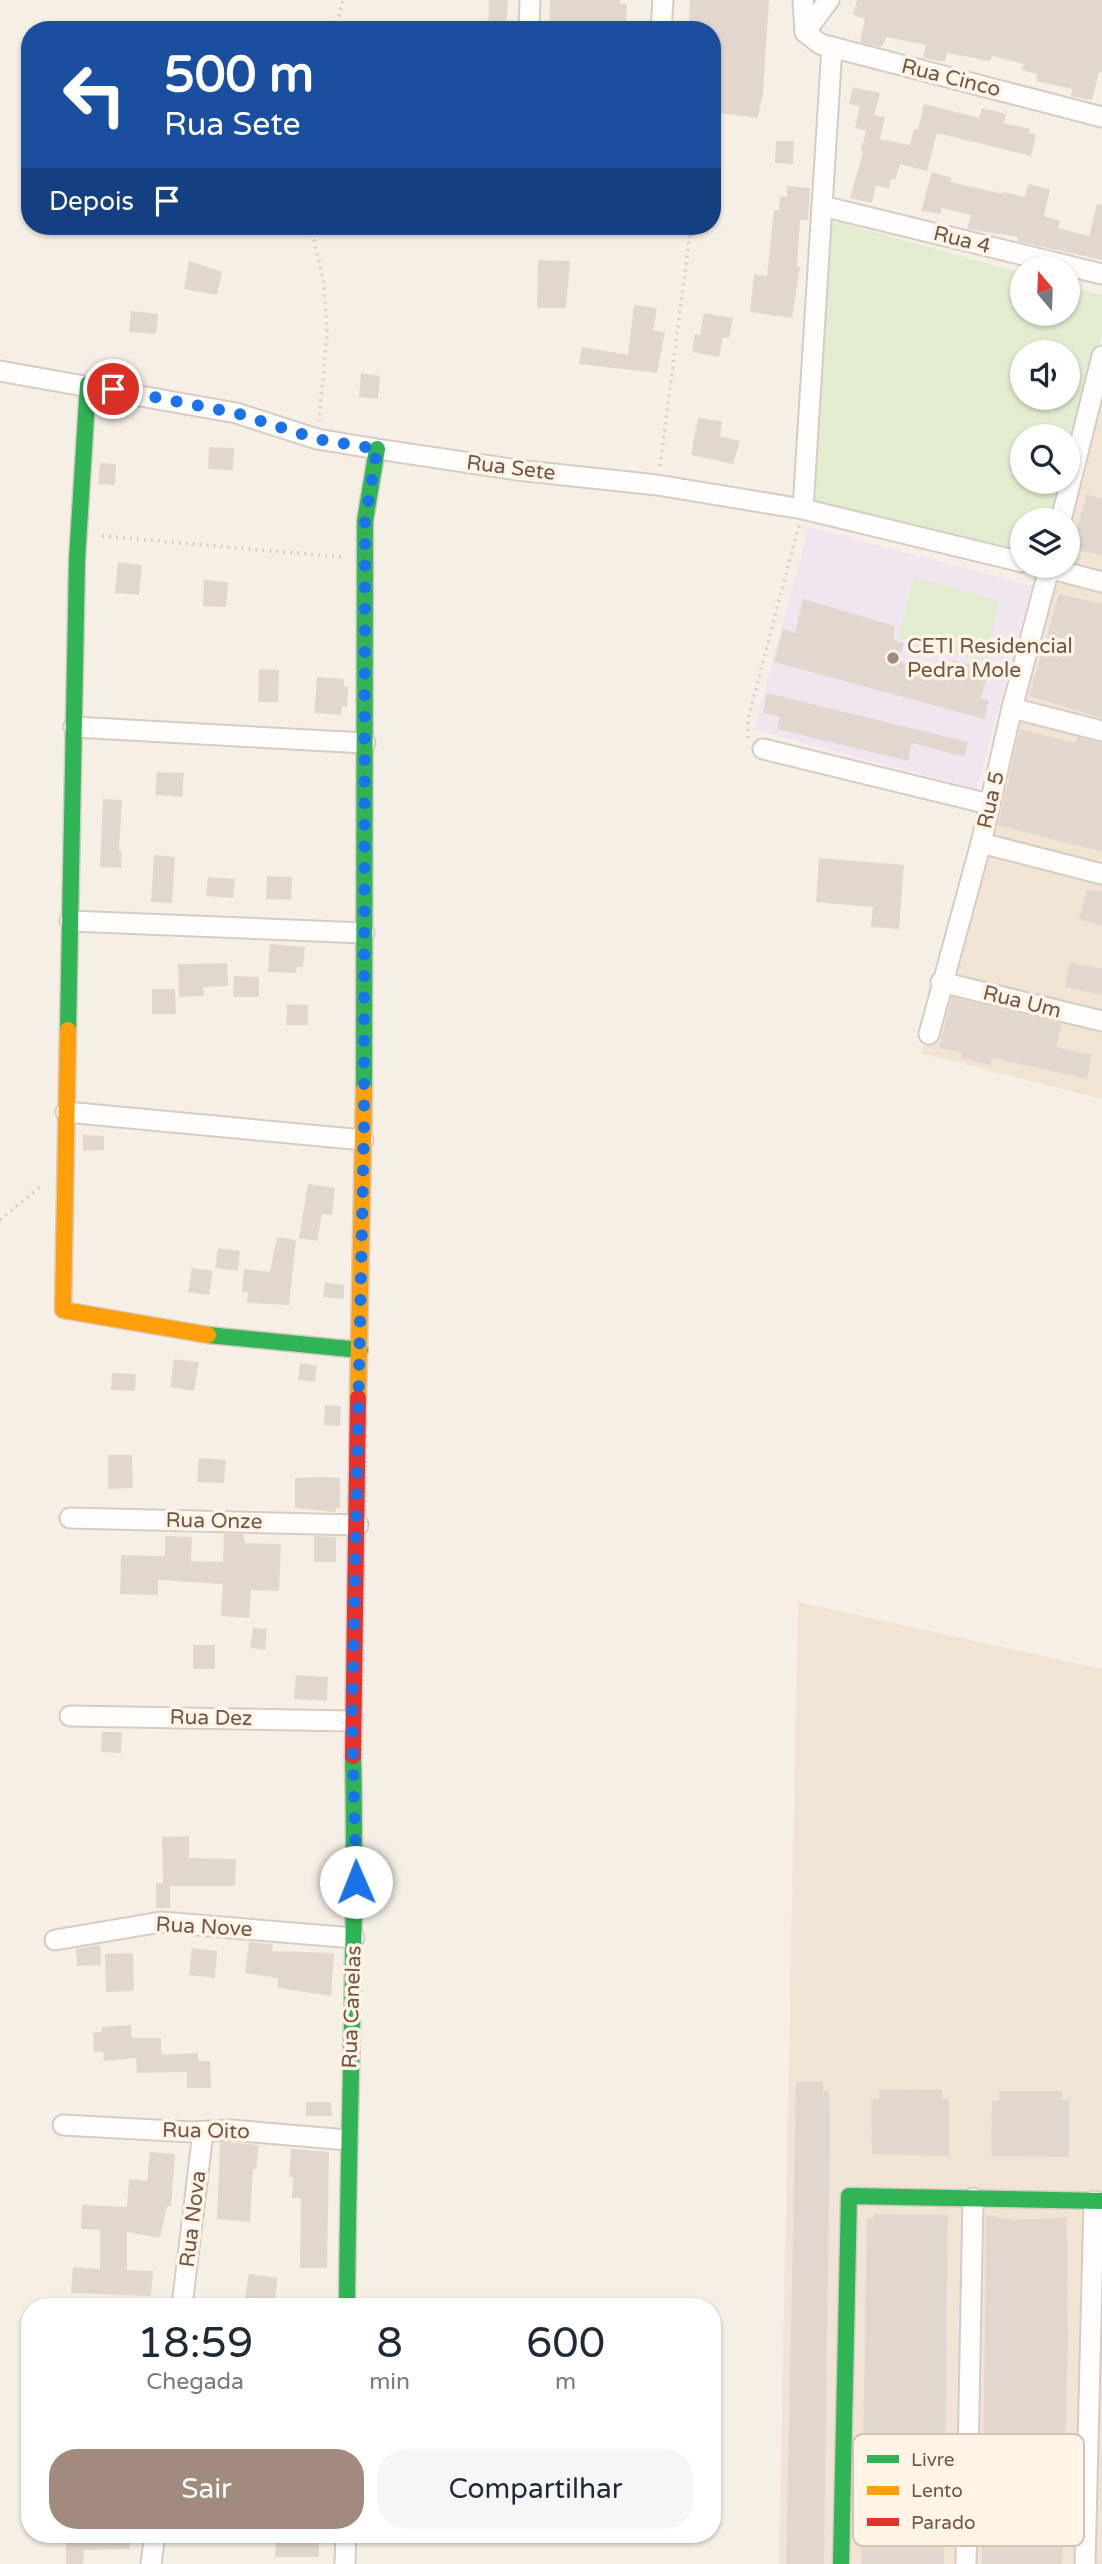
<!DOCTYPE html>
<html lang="pt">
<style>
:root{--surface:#fff;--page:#f6f6f7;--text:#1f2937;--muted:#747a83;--accent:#a18b7e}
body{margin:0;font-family:"Varela Round",sans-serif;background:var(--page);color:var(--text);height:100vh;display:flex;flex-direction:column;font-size:26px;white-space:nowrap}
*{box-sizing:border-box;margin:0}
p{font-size:23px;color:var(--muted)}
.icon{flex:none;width:38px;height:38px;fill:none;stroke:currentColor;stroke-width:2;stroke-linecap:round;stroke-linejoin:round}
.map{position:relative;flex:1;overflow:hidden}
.sheet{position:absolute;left:21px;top:2298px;width:700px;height:245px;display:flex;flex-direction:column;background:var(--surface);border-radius:28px;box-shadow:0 2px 5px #0004}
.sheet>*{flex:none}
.guide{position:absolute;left:21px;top:21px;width:700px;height:214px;border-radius:28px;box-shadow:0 2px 5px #0004;background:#1a4fa0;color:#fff;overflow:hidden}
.needle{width:46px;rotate:341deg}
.controls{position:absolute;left:1010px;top:256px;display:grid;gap:14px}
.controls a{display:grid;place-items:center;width:70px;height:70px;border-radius:50%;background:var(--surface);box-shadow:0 2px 5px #0004;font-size:35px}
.pin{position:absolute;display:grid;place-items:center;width:60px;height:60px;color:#fff;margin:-30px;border:4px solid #fff;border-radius:50%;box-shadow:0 2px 7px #0007}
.me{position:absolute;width:77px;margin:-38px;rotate:359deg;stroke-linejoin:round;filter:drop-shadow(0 0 5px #0008)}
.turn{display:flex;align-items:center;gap:24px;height:147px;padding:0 28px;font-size:32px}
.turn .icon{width:91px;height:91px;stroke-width:2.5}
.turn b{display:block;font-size:49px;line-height:60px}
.then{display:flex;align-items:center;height:66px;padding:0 28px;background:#0003;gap:14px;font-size:26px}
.eta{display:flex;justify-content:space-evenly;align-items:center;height:119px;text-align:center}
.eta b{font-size:42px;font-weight:600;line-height:49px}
.action{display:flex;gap:14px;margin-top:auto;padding:14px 28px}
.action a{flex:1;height:80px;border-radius:28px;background:var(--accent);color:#fff;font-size:28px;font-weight:600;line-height:80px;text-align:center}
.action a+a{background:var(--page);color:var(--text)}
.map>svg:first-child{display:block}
.residential{fill:#f2e4d5}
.education{fill:#f1e5f0}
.green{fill:#e2ecd0;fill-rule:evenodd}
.building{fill:#e2d7ce}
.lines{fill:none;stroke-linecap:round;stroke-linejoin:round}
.street-casing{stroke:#d7ccc4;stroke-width:23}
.fast-casing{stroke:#d6cbc3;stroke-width:19}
.slow-casing{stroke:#d6cbc3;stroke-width:19}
.jam-casing{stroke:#d6cbc3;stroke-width:19}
.path{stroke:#d9cfca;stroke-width:3.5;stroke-dasharray:2 5;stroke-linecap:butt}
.street{stroke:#fefdfb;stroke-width:19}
.fast{stroke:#30b455;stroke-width:16}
.slow{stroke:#ff9f0a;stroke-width:16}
.jam{stroke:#e5322d;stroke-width:16}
.route{stroke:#1a73e8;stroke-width:12;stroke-dasharray:0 21.6}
.poi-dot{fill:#a18b7e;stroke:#fff4e5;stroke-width:2.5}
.labels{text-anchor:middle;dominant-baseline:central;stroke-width:7;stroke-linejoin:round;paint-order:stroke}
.street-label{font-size:21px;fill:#735546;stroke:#fff4e5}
.poi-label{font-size:21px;fill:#735546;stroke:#fff4e5;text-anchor:start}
.key{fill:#fff4e5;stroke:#d5c4b5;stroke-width:2}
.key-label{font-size:19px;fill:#735546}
</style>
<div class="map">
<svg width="1102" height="2564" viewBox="0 0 1102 2564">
<rect width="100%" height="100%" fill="#f6efe6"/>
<g class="residential">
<polygon points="1102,355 1102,1099 921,1053 929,1034 1049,565 1068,565 1068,520"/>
<polygon points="798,1602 1102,1669 1102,2564 779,2564"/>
</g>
<polygon class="education" points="809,527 1032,586 977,789 754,730"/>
<g class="green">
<path d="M827,219l195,54v40h46v-27l34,9v39l-34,133v-31h-46v45h42l-10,39h-32v35l-208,-53zM1022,352h46v45h-46z"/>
<polygon points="915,577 1000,601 983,662 897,638"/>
</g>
<g class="building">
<polygon points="489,0 508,0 506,30 488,30"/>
<polygon points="550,0 620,0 620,4 627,4 626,30 549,30"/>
<polygon points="690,0 769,0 763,93 758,118 712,112 712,30 696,30 696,24 689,23"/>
<polygon points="857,0 1102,0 1102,73 1099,72 1092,100 1071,96 1072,89 1036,81 1037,74 1022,70 1024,64 992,56 990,61 947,53 945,62 923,58 926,45 887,37 881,47 860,42 865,19 853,15"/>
<polygon points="853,87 880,93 874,115 885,117 880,139 910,145 914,129 918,130 924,104 979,118 982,108 1006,114 1004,123 1030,129 1029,133 1036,135 1031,156 937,133 927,171 900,164 895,180 891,179 889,189 876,185 872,203 850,198 863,152 861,151 866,131 855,128 860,106 849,104"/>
<polygon points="776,141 794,141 793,164 775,163"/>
<polygon points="932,172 952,178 950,182 1003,194 1003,192 1025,197 1028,184 1050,189 1044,216 1060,221 1058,228 1089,236 1097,204 1102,205 1102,260 1017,241 1018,237 967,229 971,215 941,208 941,214 921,211"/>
<polygon points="787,186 810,188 808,220 800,220 797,267 800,267 792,318 750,312 754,274 767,276 774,210 779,210 780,196 787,197"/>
<polygon points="538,260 570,261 566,308 537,308"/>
<polygon points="189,261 222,272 217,295 184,289"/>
<polygon points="634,305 657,308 653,330 665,332 657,373 579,364 582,347 628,355"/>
<polygon points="131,311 158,314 156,334 129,332"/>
<polygon points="704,313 733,318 729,338 723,337 719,357 692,352 695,334 700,335"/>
<polygon points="361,373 380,376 378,399 359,397"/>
<polygon points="698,418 722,421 720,436 740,441 733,464 691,455"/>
<polygon points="209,447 234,448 233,470 208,469"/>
<polygon points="100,463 116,464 115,485 98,484"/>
<polygon points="1087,494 1102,499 1102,556 1071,548"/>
<polygon points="118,562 142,565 139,595 115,593"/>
<polygon points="204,580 228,582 226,607 203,606"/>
<polygon points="1059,594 1102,604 1102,718 1029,696"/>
<polygon points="803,599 895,626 893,640 904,643 898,661 949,674 953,660 989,670 981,699 989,700 984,719 774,662 783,629 795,633"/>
<polygon points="259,669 279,670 278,702 258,702"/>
<polygon points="317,677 344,679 344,686 348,687 348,692 347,707 342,706 341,715 314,713"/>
<polygon points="767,693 968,742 964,757 912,743 908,761 777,729 780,717 763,713"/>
<polygon points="1020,729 1075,743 1077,737 1102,743 1102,852 998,825"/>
<polygon points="157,772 184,773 182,797 155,795"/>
<polygon points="103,799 122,800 119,851 122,851 121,868 100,867"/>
<polygon points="154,855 175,857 172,903 151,902"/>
<polygon points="819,858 904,865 899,929 871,927 873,907 816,902"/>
<polygon points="267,876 292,877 291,900 266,899"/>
<polygon points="208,877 235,879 233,898 206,896"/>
<polygon points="1087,889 1102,892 1102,926 1079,919"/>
<polygon points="270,944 305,947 303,967 297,967 296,973 268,972"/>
<polygon points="1070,962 1102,969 1102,995 1065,987"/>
<polygon points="227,963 228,986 203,987 204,996 179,997 178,964"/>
<polygon points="234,976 259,977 259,997 233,997"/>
<polygon points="152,989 175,989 176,1014 152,1014"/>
<polygon points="952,997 1062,1024 1056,1047 1092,1055 1087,1079 992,1058 990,1065 961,1058 962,1053 939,1048"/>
<polygon points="287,1004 308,1005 308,1025 286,1025"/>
<polygon points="83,1135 104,1136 104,1150 83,1151"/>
<polygon points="308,1184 335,1188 332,1215 322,1214 317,1241 299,1238"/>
<polygon points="277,1237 296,1240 289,1305 247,1303 248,1292 242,1292 244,1269 270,1272"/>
<polygon points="218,1248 240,1251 238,1271 215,1268"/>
<polygon points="192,1268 213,1271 209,1295 188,1292"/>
<polygon points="325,1282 344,1285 344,1299 323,1297"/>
<polygon points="174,1359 199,1362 194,1391 170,1387"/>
<polygon points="300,1363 317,1366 315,1382 298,1380"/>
<polygon points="112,1373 136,1374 135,1391 111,1390"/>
<polygon points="325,1405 341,1406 340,1426 324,1425"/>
<polygon points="108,1455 132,1455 133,1488 108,1489"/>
<polygon points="199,1458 226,1460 224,1483 197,1482"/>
<polygon points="324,1477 340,1478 340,1508 336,1508 336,1512 295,1508 295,1478"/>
<polygon points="224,1534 243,1534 245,1543 281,1544 279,1591 251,1590 249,1618 221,1616 223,1584 158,1580 158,1595 120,1594 121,1555 165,1556 165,1536 192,1537 191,1561 223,1562"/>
<polygon points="314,1536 336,1537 336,1562 314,1562"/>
<polygon points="253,1628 267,1629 265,1650 250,1648"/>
<rect x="193" y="1645" width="22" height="24"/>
<polygon points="296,1675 328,1677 327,1701 294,1699"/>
<polygon points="102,1732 122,1732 121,1753 101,1752"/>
<polygon points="189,1836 189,1858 236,1859 235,1886 170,1886 170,1908 156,1908 156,1883 163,1883 162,1837"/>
<polygon points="249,1942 273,1944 272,1951 334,1953 331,1996 278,1988 278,1978 245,1973"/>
<polygon points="100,1945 101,1965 77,1966 76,1949"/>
<polygon points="192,1948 217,1951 215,1978 189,1975"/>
<polygon points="133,1953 134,1991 106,1992 105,1954"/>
<polygon points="131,2025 132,2038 161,2038 161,2055 198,2053 199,2061 210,2061 211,2088 187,2088 187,2072 137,2073 136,2058 104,2061 103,2052 94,2052 93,2033 102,2032 102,2027"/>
<polygon points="823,2081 823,2091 829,2091 830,2127 824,2564 786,2564 796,2082"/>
<polygon points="879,2089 942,2090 942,2099 949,2099 949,2156 872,2154 871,2099 879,2099"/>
<polygon points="999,2091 1062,2091 1062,2100 1069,2100 1069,2157 991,2156 992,2101 999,2101"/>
<polygon points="306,2102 331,2102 332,2116 306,2116"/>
<polygon points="227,2142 259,2145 256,2169 253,2169 250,2222 217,2219 220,2143"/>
<polygon points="291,2149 329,2152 327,2268 300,2268 301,2198 292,2198 293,2177 289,2177"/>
<polygon points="150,2152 175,2154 171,2206 167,2206 160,2238 127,2232 127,2270 153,2271 151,2296 71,2293 73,2267 100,2269 100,2230 81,2229 82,2205 127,2207 129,2179 147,2181"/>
<polygon points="873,2214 948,2215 944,2564 861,2564 867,2218 873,2218"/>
<polygon points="986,2215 1016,2220 1067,2217 1068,2343 1062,2564 982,2564"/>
<polygon points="249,2274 278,2278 274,2306 244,2306"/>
<polygon points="66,2534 130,2534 130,2549 84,2550 83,2564 66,2564"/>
<polygon points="276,2539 319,2539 319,2557 275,2557"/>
</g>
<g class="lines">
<defs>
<g id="street">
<polyline points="803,0 805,32"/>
<polyline points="529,30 530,0"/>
<polyline points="661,30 663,0"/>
<polyline points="805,32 820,44 1102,117"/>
<polyline points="805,32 829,0"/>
<polyline points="822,206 1102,274"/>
<polyline points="0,371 236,413 317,439 377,449 517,470 657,485 803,509 1022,562"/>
<polyline points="803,509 832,47"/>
<polyline points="1061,520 1102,356"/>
<polyline points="1037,565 1102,582"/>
<polyline points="1012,708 1102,731"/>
<polyline points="74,727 365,743"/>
<polyline points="763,749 989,804"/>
<polyline points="981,843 1102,874"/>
<polyline points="70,921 364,933"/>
<polyline points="941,982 1102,1021"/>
<polyline points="929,1034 981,843 1012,708 1050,565"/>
<polyline points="66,1112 363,1140"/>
<polyline points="70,1518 358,1525"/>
<polyline points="70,1716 352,1721"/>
<polyline points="55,1940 161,1922 354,1938"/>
<polyline points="63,2125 192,2132 231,2130 348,2140"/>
<polyline points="182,2306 203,2132"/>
<polyline points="151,2564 155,2534"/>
<polyline points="345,2564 346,2534"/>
<polyline points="966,2564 973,2198"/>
<polyline points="1085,2564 1094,2201"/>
</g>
<g id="fast">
<polyline points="68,1030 77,560 88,384"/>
<polyline points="364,1089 365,521 377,449"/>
<polyline points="208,1335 360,1350"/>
<path d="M347,2306c1,-183 10,-366 6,-550"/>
<polyline points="841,2564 849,2196 1102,2201"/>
</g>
<g id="slow">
<polyline points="68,1030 63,1310 208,1335"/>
<polyline points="358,1398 364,1089"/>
</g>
<polyline id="jam" points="353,1756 358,1398"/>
</defs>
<use href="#street" class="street-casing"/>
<use href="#fast" class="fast-casing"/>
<use href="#slow" class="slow-casing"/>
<use href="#jam" class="jam-casing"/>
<g class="path">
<polyline points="335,30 343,0"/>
<polyline points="311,226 324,285 327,334 319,421"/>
<polyline points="660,466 691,226"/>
<polyline points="102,536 342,557"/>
<polyline points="748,738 748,719 799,525"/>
<polyline points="0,1220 42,1185"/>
</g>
<use href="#street" class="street"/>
<use href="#fast" class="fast"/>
<use href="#slow" class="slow"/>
<use href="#jam" class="jam"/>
</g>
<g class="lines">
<polyline class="route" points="113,389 236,413 317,439 377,449 365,521 364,1124 352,1721 356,1882"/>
</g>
<circle class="poi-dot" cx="893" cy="658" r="7"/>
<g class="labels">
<g class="street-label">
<text transform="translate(951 78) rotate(14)">Rua Cinco</text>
<text transform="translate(962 240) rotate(14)">Rua 4</text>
<text transform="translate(511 468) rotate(7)">Rua Sete</text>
<text transform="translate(991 800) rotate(-77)">Rua 5</text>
<text transform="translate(1022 1002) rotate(14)">Rua Um</text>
<text transform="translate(214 1521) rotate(1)">Rua Onze</text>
<text transform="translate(211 1718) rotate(1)">Rua Dez</text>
<text transform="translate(204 1927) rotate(3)">Rua Nove</text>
<text transform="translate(352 2007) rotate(-88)">Rua Canelas</text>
<text transform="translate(206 2131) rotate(1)">Rua Oito</text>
<text transform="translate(193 2219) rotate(-83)">Rua Nova</text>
</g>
<g class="poi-label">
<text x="907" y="646">CETI Residencial<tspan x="907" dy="24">Pedra Mole</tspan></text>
</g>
</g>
<rect x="853" y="2434" width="231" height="112" rx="10" class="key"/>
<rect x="867" y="2455" width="32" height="8" fill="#30b455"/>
<rect x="867" y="2486" width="32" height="9" fill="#ff9f0a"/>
<rect x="867" y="2518" width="32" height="8" fill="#e5322d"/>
<g class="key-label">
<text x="911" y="2466">Livre</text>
<text x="911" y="2497">Lento</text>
<text x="911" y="2529">Parado</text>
</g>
</svg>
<div class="controls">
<a><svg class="needle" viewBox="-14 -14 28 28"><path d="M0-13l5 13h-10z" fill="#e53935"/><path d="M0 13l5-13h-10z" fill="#747a83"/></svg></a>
<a><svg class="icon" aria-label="sound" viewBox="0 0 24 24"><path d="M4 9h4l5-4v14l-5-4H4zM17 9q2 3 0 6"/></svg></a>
<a><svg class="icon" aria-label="search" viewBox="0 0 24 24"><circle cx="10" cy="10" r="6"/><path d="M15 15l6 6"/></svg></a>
<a><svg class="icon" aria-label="layers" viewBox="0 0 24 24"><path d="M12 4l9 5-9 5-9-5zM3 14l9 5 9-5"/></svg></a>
</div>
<div class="pin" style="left:113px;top:389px;background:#d93025"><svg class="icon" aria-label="arrive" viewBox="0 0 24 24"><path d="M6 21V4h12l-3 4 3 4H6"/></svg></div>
<svg class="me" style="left:356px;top:1882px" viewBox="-20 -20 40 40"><circle r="19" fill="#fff"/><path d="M0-13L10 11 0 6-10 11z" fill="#1a73e8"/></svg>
<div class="guide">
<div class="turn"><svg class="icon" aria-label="left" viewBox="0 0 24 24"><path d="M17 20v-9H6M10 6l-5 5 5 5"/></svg><div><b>500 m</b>Rua Sete</div></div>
<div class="then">Depois<svg class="icon" aria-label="arrive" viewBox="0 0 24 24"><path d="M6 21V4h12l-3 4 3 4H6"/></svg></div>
</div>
<section class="sheet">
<div class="eta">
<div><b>18:59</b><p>Chegada</p></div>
<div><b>8</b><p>min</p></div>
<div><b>600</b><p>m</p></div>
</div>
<div class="action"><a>Sair</a><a>Compartilhar</a></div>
</section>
</div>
